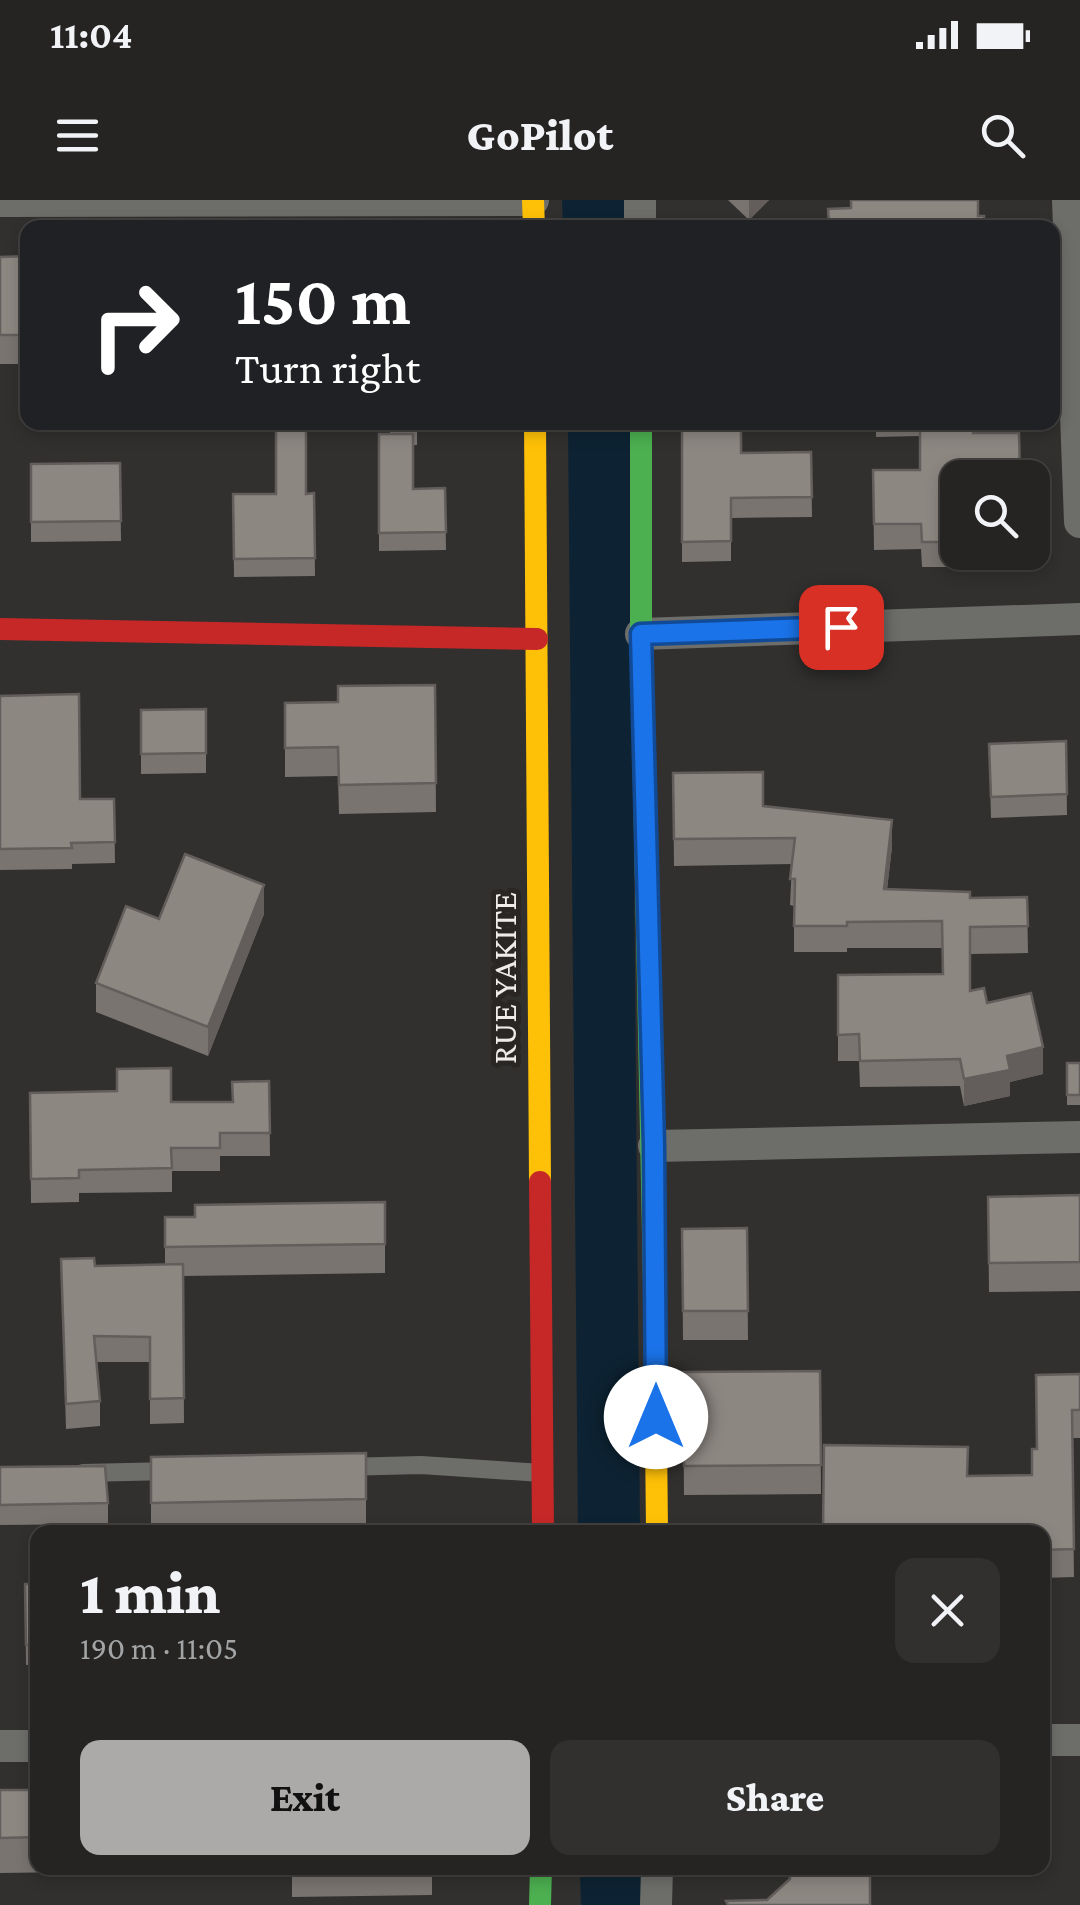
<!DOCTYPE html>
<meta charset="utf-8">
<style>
:root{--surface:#252422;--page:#31302f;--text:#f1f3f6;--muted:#a3a4a5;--line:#424140;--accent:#acaaa9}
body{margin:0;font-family:"Crimson Pro",serif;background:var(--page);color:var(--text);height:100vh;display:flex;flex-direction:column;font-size:38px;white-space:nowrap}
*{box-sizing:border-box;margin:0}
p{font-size:32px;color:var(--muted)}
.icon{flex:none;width:55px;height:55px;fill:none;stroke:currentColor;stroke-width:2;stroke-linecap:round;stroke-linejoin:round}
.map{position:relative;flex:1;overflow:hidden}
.details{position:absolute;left:30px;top:1325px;width:1020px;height:350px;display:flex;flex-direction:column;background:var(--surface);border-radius:20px;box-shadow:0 5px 15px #0003,0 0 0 2px var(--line)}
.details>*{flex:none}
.banner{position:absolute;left:20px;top:20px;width:1040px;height:210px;border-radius:20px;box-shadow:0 5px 15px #0003,0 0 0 2px var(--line);background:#202124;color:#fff;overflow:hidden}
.tools{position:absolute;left:940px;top:260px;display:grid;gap:20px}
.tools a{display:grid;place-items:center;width:110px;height:110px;border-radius:20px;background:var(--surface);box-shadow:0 5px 15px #0003,0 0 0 2px var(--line);font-size:50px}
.pin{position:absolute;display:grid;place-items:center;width:85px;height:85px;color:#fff;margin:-42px;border-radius:20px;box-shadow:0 5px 15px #0006}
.me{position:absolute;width:110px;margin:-55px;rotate:0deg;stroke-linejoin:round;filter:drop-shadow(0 0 8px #0008)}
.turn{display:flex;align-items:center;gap:35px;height:210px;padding:0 50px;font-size:45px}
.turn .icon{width:130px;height:130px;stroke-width:2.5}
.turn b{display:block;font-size:70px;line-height:85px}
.round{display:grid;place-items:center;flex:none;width:105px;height:105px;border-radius:20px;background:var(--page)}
.head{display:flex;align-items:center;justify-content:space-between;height:170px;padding:0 50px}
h1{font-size:60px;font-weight:800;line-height:75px}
.cta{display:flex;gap:20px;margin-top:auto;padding:20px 50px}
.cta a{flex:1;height:115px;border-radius:20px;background:var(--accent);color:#111;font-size:40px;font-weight:800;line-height:115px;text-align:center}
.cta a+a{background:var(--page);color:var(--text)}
.status{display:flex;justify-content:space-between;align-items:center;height:70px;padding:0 50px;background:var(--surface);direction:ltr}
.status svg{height:28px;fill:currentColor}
header{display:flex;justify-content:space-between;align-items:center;height:130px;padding:0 50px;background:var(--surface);font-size:45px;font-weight:800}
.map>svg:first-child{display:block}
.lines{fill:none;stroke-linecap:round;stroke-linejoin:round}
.river{stroke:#0d2333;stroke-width:62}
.lane{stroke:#6d6d6a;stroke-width:18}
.street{stroke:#6d6d6a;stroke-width:32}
.fast{stroke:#4caf50;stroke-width:22}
.slow{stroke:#ffc107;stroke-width:22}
.jam{stroke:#c62828;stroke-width:22}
.wall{fill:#797470}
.shaded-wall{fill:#635e5b}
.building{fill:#8d8782;stroke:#635e5b;stroke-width:2.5}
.route-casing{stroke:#114b97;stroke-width:25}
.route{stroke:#1a73e8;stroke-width:18}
.labels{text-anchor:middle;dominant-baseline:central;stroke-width:10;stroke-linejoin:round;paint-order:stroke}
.street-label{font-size:35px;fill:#eeeceb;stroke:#292623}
</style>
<div class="status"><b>11:04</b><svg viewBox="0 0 49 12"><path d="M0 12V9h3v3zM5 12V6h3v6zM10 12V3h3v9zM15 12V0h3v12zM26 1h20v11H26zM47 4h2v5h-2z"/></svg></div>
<header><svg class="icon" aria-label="menu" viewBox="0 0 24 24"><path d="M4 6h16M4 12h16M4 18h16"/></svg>GoPilot<svg class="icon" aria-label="search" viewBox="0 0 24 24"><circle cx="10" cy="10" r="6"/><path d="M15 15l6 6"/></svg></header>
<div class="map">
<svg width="1080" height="1705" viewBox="0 0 1080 1705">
<rect width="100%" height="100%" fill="#31302e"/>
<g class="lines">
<g class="river">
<polyline points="593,0 594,28"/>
<polyline points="599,222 609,1332"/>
<polyline points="611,1668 612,1705"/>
</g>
<g class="lane">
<polyline points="343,1267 421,1265 542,1273"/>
<polyline points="83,1273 172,1271"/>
</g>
<g class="street">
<polyline points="640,0 640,28"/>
<polyline points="1068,0 1080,322"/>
<polyline points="0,1 533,0"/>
<polyline points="641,434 1080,419"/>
<polyline points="654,946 1080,937"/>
<polyline points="1042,1540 1080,1540"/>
<polyline points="0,1546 38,1546"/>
<polyline points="656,1705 657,1668"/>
</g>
<g class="fast">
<polyline points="641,222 641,434 655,1134"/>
<polyline points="540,1705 541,1668"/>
</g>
<g class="slow">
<polyline points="533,0 534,28"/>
<polyline points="535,222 540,982"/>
<polyline points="655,1134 657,1332"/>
</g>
<g class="jam">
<polyline points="0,429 537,439"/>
<polyline points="540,982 543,1332"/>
</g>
</g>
<g class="wall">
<polygon points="728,0 769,0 749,20"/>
<polygon points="28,56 28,164 0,164 0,57"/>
<polygon points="390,222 417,222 417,245 413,245 413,289 445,288 446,350 379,351 379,234 390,234"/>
<polygon points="682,222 741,253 811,252 812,317 731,318 731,361 682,362"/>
<polygon points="876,222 973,222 958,278 958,352 979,352 979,367 922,367 921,349 874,350 873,270 920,270 920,236 876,237"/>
<polygon points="120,263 121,341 31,342 31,264"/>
<polygon points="314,293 315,376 234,377 233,294"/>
<polygon points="435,485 436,612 339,614 338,576 285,577 285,503 338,502"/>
<polygon points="0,496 80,599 114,599 115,663 72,664 72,669 0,670"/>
<polygon points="206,509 206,573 141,574 141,510"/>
<polygon points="1066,541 1067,615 991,618 989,544"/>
<polygon points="673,573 763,606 892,647 887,689 970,698 1027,697 1028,753 970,754 970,791 987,803 1043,874 1010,882 1010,896 964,906 960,886 860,887 859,861 838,861 838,775 942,774 942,748 847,748 847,752 794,752 794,706 790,705 792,664 674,666"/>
<polygon points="264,714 208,856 96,812 96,783 159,719"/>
<rect x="1067" y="863" width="13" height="42"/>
<polygon points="269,881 270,956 220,956 220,971 172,971 172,992 79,993 79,1002 31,1003 30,893 171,902 232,902"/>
<polygon points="1080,995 1080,1091 989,1092 988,997"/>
<polygon points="385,1002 385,1073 183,1076 184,1223 150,1224 150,1162 96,1162 100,1201 100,1226 66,1229 61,1059 95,1066 165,1065 165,1017 195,1017"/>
<polygon points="747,1028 748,1140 683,1140 682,1029"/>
<polygon points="820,1171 821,1294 684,1295 683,1172"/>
<polygon points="1080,1174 1080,1238 1072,1238 1074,1377 1042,1378 1042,1332 968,1276 1032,1275 1036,1249"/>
<polygon points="366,1253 366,1329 151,1332 151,1257"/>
<polygon points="0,1267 108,1303 108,1324 0,1325"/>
<polygon points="25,1384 38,1384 38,1465 26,1465"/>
<polygon points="0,1590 38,1590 38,1668 212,1668 212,1670 0,1673"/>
<polygon points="292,1668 432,1668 432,1695 292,1697"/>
</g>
<g class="shaded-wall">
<polygon points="749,0 769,0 749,20"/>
<polygon points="892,620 892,647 884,716 884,689"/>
<polygon points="264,685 264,714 208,856 208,827"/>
<polygon points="1043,847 1043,874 1010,882 1010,896 964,906 964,879 1007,856"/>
</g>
<g class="building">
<polygon points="851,0 978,0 978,16 984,16 984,28 829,28 828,9 851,8"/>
<polygon points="28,56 28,135 0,135 0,57"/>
<polygon points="276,222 306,222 306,294 314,293 315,358 234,359 233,294 276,294"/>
<polygon points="390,222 417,222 417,225 390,226"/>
<polygon points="682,222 741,222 741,253 811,252 812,297 731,298 731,341 682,342"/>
<polygon points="920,222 973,222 973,233 1019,233 1020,278 958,278 958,342 922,342 921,324 874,324 873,270 920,270"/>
<polygon points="379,234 413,234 413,289 445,288 446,332 379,333"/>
<polygon points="120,263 121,321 31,322 31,264"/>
<polygon points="435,485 436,583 339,585 338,547 285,548 285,503 338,502 338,486"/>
<polygon points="79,494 80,599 114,599 115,642 71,643 72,648 0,649 0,496"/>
<polygon points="206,509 206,553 141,554 141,510"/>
<polygon points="1066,541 1067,594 991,597 989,544"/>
<polygon points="763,572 763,606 892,620 884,689 970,692 970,698 1027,697 1028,726 970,727 970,791 984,788 987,803 1031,793 1043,847 1007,856 1010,870 964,879 960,859 860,861 859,834 838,835 838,775 943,774 942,721 847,722 847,726 794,726 795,679 790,679 795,638 674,639 673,573"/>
<polygon points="185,654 264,685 208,827 96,783 126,706 159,719"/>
<rect x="1067" y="863" width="13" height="32"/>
<polygon points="171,868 171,902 233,902 232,882 269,881 270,933 220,933 220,948 171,948 172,968 79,970 79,978 31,979 30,893 117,891 117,869"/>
<polygon points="1080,995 1080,1062 989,1063 988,997"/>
<polygon points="385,1002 385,1044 165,1047 165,1017 195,1017 195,1005"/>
<polygon points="747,1028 748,1111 683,1111 682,1029"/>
<polygon points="94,1058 95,1066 183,1064 184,1198 150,1199 150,1137 94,1136 100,1201 66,1204 61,1059"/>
<polygon points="820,1171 821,1265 684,1266 683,1172"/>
<polygon points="1080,1174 1080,1210 1072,1210 1074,1349 1042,1350 1042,1332 823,1332 824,1245 968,1247 967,1276 1032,1275 1032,1249 1037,1249 1036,1175"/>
<polygon points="366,1253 366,1299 151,1303 151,1257"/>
<polygon points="105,1266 108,1303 0,1305 0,1267"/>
<polygon points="25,1384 38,1384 38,1445 26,1445"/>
<polygon points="0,1590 38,1590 38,1637 0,1638"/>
<polygon points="790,1668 870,1668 870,1705 728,1705 726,1701 767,1700 790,1679"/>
</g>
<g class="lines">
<defs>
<polyline id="route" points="656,1217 654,946 641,434 841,427"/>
</defs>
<use href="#route" class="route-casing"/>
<use href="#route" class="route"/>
</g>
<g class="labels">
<g class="street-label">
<text transform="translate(504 778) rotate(-90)">RUE YAKITE</text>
</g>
</g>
</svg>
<div class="tools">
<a><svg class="icon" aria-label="search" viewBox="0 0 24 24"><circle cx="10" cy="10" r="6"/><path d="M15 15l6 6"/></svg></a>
</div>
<div class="pin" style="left:841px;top:427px;background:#d93025"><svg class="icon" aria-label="arrive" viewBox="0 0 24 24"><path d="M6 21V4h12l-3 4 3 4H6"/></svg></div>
<svg class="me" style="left:656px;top:1217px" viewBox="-20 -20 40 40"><circle r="19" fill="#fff"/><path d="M0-13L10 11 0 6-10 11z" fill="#1a73e8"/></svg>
<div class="banner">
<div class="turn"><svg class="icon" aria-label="right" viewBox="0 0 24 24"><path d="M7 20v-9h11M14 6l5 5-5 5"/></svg><div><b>150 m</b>Turn right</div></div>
</div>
<section class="details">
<div class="head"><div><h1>1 min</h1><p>190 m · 11:05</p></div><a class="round"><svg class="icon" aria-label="close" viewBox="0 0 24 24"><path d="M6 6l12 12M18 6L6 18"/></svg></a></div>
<div class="cta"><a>Exit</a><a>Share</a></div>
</section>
</div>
